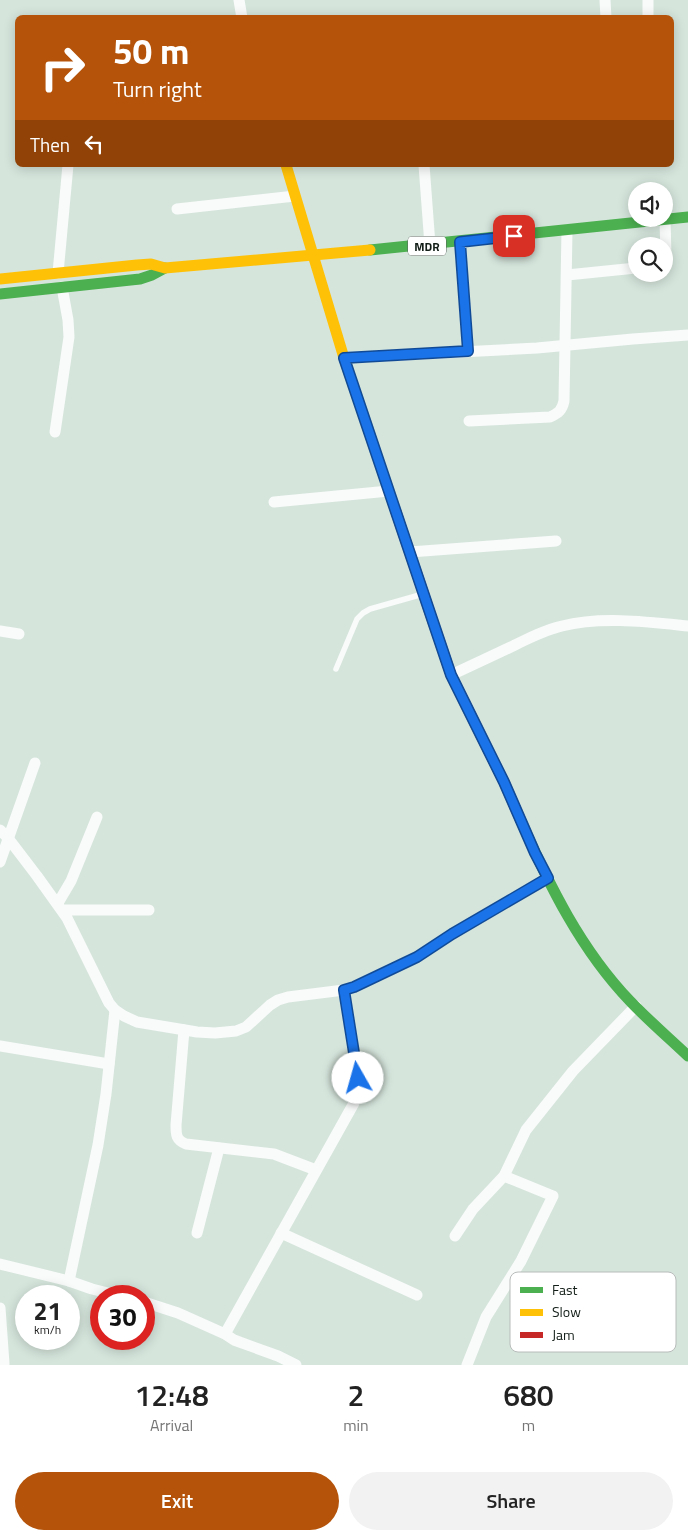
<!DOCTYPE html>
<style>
:root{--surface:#fff;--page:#f2f2f2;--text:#222;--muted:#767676;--accent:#b45309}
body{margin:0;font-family:"Titillium Web",sans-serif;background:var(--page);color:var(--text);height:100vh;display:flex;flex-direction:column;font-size:19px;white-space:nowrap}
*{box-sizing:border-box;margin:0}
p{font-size:16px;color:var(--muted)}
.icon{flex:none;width:28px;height:28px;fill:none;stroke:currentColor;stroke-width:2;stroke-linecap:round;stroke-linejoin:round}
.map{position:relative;height:1365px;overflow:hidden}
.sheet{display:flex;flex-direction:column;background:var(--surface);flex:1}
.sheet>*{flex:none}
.banner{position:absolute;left:15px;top:15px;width:659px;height:152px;border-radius:8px;box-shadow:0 2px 12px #0003;background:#b45309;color:#fff;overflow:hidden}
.buttons{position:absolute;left:628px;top:182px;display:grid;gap:10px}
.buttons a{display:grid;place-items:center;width:45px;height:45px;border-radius:50%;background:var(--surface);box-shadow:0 2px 12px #0003;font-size:25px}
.speed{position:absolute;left:15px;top:1285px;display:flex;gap:10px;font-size:25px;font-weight:700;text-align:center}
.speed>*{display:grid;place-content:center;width:65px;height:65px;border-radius:50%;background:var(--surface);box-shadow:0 2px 12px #0003;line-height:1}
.speed small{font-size:12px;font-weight:400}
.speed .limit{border:8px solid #d22;background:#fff;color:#111}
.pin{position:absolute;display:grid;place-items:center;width:42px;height:42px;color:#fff;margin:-21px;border-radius:10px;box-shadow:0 2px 8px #0006}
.me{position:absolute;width:55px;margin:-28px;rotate:353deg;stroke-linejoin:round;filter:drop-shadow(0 0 4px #0008)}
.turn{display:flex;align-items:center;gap:18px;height:105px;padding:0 15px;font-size:22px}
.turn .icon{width:65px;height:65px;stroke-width:2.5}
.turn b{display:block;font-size:35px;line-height:42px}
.then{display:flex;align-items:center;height:48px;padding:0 15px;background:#0003;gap:10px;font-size:19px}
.eta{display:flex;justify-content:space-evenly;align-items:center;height:85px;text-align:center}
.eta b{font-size:30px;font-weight:600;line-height:35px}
.cta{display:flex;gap:10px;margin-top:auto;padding:10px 15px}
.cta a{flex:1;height:58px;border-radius:30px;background:var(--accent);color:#fff;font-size:20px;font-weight:600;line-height:58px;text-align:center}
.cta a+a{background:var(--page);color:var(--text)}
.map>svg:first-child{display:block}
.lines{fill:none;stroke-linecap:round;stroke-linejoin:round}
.lane{stroke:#f9fbfa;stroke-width:5.5}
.street{stroke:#f9fbfa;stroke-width:11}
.fast{stroke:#4caf50;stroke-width:11}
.slow{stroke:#ffc107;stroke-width:11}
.jam{stroke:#c62828;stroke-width:11}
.route-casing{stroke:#114b97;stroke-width:12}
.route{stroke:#1a73e8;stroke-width:9}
.labels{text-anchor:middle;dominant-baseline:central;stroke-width:4;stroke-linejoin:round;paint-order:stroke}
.shield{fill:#fff;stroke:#5a625d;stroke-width:1}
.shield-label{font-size:12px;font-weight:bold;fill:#131e18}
.key{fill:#fff;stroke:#b8bcba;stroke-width:1}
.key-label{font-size:14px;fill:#131e18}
</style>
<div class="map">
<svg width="688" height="1365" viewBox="0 0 688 1365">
<rect width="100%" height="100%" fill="#d5e5dc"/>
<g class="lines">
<polyline class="lane" points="336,669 357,619 363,613 370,609 423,594"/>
<g class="street">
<polyline points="239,0 242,18"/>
<polyline points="605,0 606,18"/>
<polyline points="648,18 648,0"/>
<polyline points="424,165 430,245"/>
<polyline points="177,209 295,196"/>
<polyline points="460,242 468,351"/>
<polyline points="664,263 666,256 665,219"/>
<polyline points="58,273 68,165"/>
<polyline points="567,275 636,268"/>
<polyline points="344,358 537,348 633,339 688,335"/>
<path d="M469,421l81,-4c9,-4 12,-7 14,-16l3,-171"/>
<polyline points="55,432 69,337 68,320 62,287"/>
<polyline points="274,502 389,491"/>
<polyline points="410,552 556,541"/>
<polyline points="0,631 19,634"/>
<path d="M451,675c21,-10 41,-19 62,-29 16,-8 32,-16 49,-20 39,-10 87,-4 126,0"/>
<polyline points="0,830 8,838 37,876 67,918 109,1003 115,1010 124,1016 137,1022 197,1032 215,1033 236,1031 246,1027 270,1005 278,1000 288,997 344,990 354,987 417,957 452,934 548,878"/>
<polyline points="0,862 35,763"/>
<polyline points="58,903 71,881 97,817"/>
<polyline points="62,910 149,910"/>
<path d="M184,1030l-8,95c0,10 0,15 10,19l88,10 42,16"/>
<polyline points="0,1046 109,1064"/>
<polyline points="197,1233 219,1148"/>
<polyline points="281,1233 417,1295"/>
<polyline points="455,1236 473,1209 504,1176 526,1130 573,1071 636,1006"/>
<polyline points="0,1264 69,1281 92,1289 120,1296"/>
<polyline points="69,1281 98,1145 106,1094 115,1010"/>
<polyline points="144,1302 178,1313 225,1334 234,1340 278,1356 296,1365"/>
<polyline points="0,1308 4,1364"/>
<polyline points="225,1334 354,1103 358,1078 344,990"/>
<polyline points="467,1365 486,1317 521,1261 553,1196 504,1176"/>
</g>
<g class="fast">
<polyline points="370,250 688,217"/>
<polyline points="0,294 140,279 152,275 165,268"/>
<path d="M521,821c28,64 60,129 109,180 18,19 39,37 58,55"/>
</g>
<g class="slow">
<polyline points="286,165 344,358 396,512"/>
<polyline points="0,279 137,265 151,264 165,268 370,250"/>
</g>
<polyline class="jam" points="396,512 451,675 504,782 521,821"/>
</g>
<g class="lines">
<defs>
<polyline id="route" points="358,1078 344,990 354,987 417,957 452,934 548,878 535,853 504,782 451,675 344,358 468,351 460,242 514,236"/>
</defs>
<use href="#route" class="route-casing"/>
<use href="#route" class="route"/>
</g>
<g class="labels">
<rect class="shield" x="408" y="236.5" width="38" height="19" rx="4"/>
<g class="shield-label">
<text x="427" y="246">MDR</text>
</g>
</g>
<rect x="510" y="1272" width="166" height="80" rx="8" class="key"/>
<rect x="520" y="1287" width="23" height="6" fill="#4caf50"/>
<rect x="520" y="1309" width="23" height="7" fill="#ffc107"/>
<rect x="520" y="1332" width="23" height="6" fill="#c62828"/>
<g class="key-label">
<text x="552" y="1295">Fast</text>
<text x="552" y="1317">Slow</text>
<text x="552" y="1340">Jam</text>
</g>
</svg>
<div class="buttons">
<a><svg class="icon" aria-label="sound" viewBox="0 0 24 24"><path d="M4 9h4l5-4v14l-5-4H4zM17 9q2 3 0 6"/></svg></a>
<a><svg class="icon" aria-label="search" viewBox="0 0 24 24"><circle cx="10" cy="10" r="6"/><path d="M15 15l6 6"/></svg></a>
</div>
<div class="speed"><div>21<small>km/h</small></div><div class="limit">30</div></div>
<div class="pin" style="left:514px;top:236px;background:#d93025"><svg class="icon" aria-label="arrive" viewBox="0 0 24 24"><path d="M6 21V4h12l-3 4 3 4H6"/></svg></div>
<svg class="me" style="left:358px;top:1078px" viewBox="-20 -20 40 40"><circle r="19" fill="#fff"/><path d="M0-13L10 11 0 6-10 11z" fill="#1a73e8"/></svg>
<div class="banner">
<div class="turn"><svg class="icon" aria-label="right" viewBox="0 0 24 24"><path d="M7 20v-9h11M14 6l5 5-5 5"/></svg><div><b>50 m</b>Turn right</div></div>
<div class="then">Then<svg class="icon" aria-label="left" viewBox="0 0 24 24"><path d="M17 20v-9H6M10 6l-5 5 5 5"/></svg></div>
</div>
</div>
<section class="sheet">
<div class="eta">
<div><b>12:48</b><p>Arrival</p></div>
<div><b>2</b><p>min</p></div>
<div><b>680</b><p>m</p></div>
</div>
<div class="cta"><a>Exit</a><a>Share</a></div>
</section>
